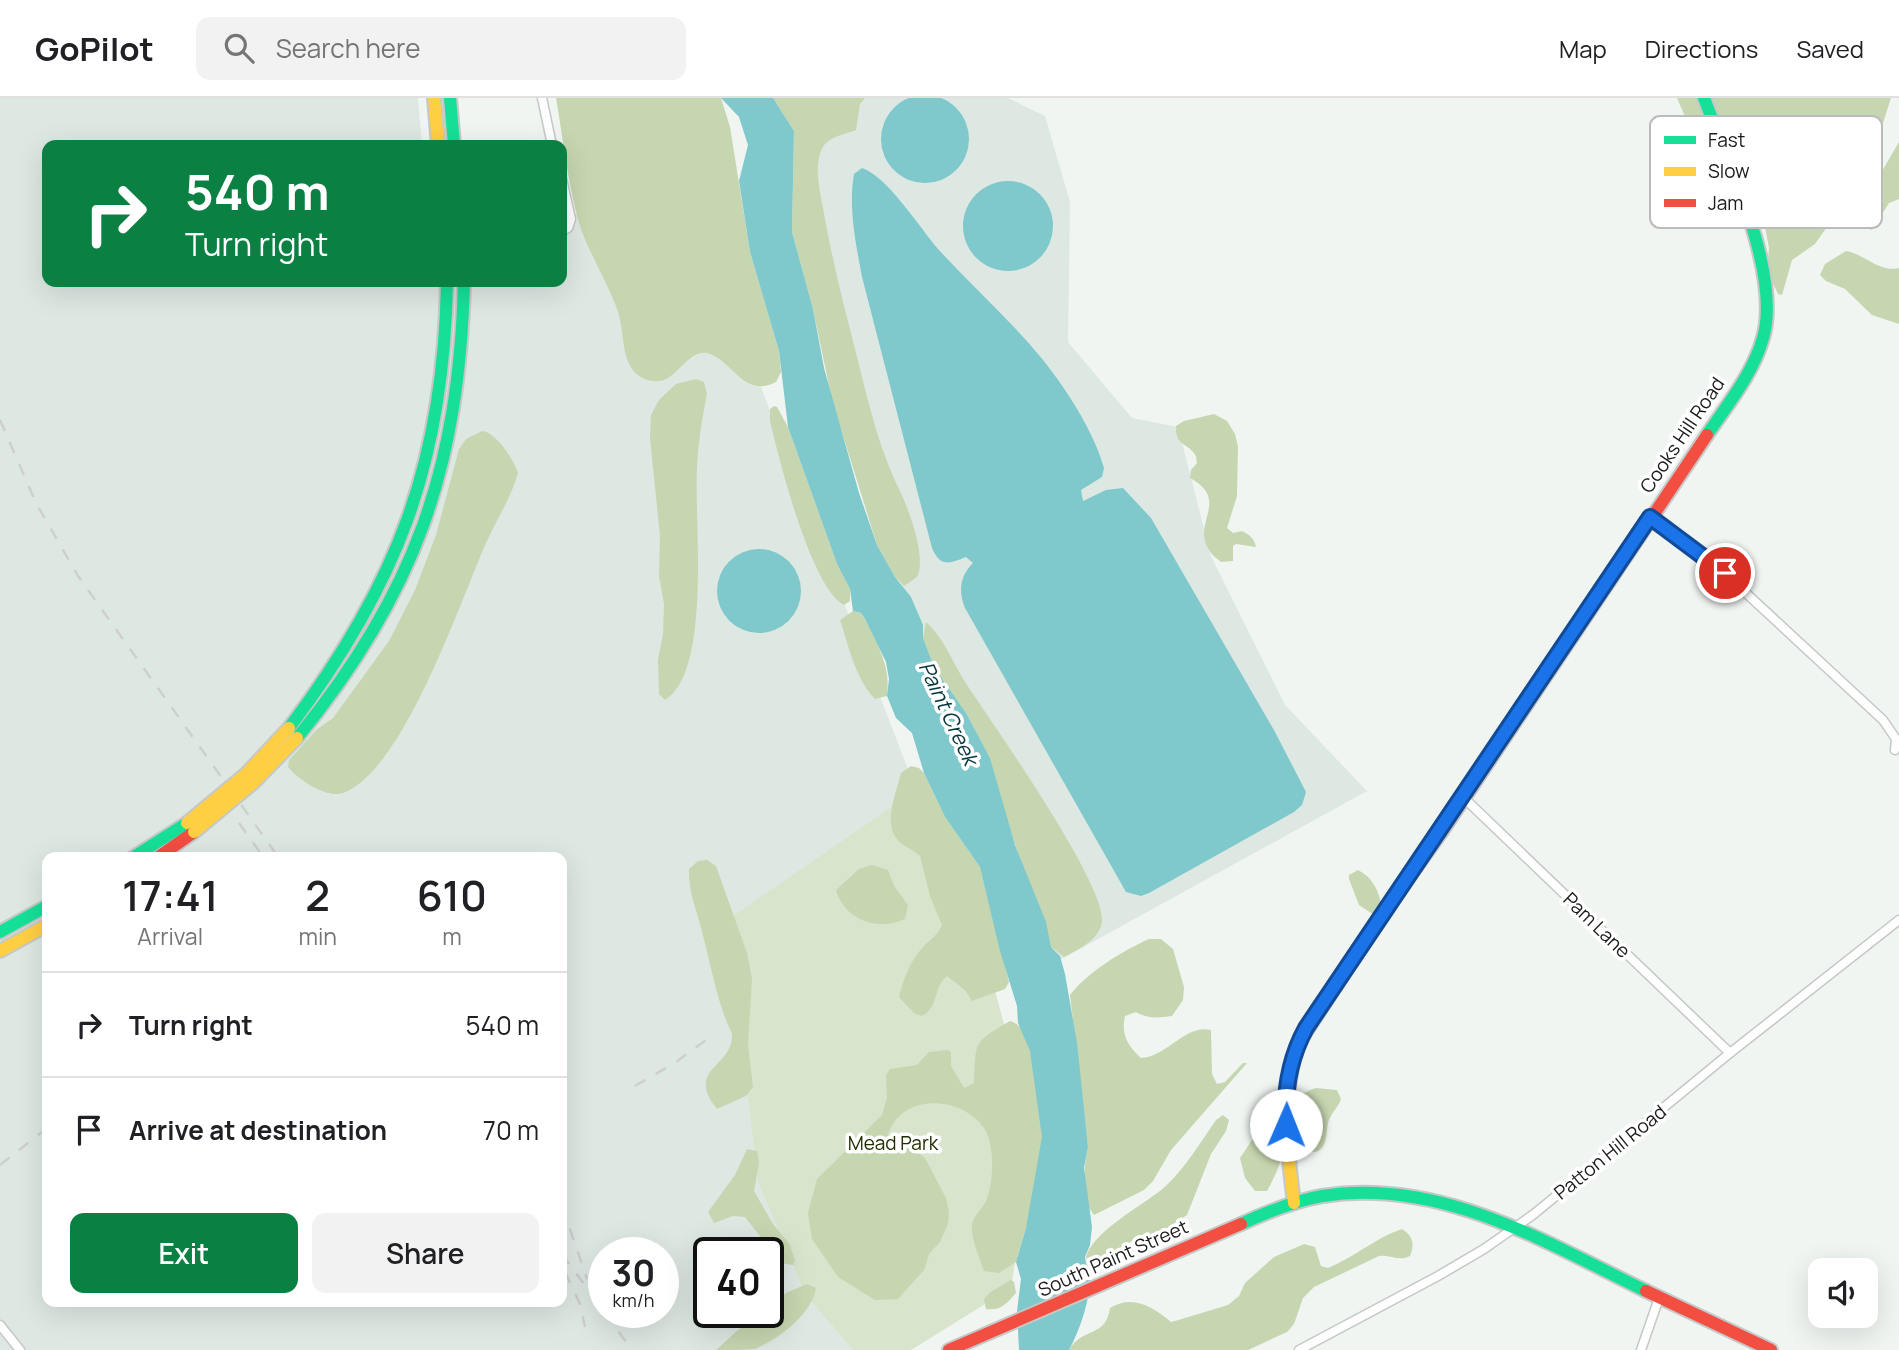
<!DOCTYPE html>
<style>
:root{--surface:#fff;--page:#f2f2f2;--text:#202124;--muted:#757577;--line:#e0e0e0;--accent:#0b8043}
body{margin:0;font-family:Manrope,sans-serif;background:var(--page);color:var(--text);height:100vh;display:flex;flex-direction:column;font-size:26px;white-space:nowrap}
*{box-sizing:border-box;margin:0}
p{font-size:23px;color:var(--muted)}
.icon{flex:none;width:38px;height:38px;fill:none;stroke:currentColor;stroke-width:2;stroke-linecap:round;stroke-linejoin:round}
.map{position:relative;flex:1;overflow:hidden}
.details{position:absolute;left:42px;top:754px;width:525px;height:455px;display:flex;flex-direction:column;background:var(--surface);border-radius:14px;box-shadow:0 7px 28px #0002}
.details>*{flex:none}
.guide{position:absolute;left:42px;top:42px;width:525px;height:147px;border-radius:14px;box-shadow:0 7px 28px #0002;background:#0b8043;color:#fff;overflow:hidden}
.tools{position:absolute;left:1808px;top:1160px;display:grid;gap:14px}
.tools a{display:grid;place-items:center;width:70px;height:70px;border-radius:14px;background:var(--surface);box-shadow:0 7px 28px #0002;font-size:35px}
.speed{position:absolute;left:588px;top:1139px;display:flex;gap:14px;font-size:35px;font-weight:700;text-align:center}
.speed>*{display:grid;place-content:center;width:91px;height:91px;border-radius:50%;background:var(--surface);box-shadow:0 7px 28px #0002;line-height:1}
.speed small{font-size:18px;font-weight:400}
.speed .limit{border:4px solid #111;border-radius:10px;background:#fff;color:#111}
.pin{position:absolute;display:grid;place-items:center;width:60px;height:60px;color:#fff;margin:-30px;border:4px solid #fff;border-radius:50%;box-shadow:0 2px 7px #0007}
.me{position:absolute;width:77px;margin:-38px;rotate:1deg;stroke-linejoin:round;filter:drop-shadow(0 0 5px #0008)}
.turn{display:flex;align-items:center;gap:24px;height:147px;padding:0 28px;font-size:32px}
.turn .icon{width:91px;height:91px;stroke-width:2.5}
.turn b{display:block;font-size:49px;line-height:60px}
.eta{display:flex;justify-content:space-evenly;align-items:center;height:119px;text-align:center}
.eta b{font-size:42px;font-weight:600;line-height:49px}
.cta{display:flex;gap:14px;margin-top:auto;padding:14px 28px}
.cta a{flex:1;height:80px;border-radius:14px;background:var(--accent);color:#fff;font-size:28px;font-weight:600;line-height:80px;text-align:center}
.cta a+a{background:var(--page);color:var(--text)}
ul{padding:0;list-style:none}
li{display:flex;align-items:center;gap:21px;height:105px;padding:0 28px;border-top:2px solid var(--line)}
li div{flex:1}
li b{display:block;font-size:26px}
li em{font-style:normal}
header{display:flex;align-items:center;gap:42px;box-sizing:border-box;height:98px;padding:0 35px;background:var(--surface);border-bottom:2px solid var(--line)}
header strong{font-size:33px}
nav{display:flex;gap:38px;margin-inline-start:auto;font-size:24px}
.search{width:490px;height:63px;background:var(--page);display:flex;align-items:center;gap:18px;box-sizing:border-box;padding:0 24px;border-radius:14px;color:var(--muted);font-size:26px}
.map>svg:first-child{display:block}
.built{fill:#dee8e3;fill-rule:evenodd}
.green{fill:#d8e4cc}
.forest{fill:#c6d6b0}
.water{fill:#7fc8cb}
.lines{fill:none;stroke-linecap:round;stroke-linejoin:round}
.street-casing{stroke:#c5c8c6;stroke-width:11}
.fast-casing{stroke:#c5c8c6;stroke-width:16}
.slow-casing{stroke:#c5c8c6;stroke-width:16}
.jam-casing{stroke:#c5c8c6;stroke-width:16}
.street{stroke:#fdfefd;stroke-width:8}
.fast{stroke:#16e098;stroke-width:12}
.slow{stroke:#ffcf43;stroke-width:12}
.jam{stroke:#f24e42;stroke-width:12}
.rail{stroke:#cecfce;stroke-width:2.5;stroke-dasharray:12 12;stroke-linecap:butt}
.slow-bridge-casing{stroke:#c5c8c6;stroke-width:16;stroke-linecap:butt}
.slow-bridge{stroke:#ffcf43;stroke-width:12}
.route-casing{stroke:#114b97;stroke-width:18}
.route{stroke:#1a73e8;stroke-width:12}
.labels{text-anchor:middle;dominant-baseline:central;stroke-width:7;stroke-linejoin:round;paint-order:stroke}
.street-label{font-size:19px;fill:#191c1a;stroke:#fff}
.park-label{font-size:19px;fill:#213000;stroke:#fff}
.water-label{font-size:21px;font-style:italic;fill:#07393c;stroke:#fff}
.key{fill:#fff;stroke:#babbba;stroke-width:2}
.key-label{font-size:19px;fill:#191c1a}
</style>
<header>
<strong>GoPilot</strong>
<div class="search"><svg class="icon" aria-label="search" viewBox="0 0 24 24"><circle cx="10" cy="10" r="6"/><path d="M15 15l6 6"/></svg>Search here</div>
<nav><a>Map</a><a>Directions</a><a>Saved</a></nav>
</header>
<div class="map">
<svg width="1899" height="1252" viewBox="0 0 1899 1252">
<rect width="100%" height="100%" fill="#f0f5f2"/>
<g class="built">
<path d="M0,0h418l4,47h-375v137h515v-66l127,-16 227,590 -110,506 47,54h-853zM47,760h515v444h-515zM604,1155h59v59h-59zM709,1155h59v59h-59z"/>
<polygon points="858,0 1008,0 1045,18 1070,104 1068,244 1132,320 1178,329 1211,458 1285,607 1367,693 1060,862 925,561 847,318 804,30"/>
</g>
<polygon class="green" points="916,692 972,807 1034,1038 1011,1190 911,1252 853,1252 806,1198 758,1083 727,822"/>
<g class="forest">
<path d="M556,0h165l9,29 20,125 29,99 2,21 -5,10c-33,17 -44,-23 -69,-29 -21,-4 -31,32 -54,28 -34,-5 -27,-44 -35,-69 -9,-27 -27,-55 -37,-83 -12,-37 -18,-91 -25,-131z"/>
<path d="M773,0h92l-5,6 -4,26c-13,5 -30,7 -35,21 -8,20 1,48 4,68 8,44 19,87 30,130 12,47 23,98 45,142 9,19 27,67 17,86l-13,9 -9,-9 -18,-32 -45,-145 -19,-91 -21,-77 2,-101z"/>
<polygon points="1677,0 1698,0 1711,50 1706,55 1693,37"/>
<polygon points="1711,0 1891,0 1874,53 1857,86 1815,146 1792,162 1782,197 1778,196 1767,173 1769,150 1765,129 1743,87"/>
<polygon points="1899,44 1899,101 1889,105 1872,132 1861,128 1857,116"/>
<path d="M1846,153c19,3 33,22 53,17v56l-27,-9 -27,-26 -19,-8 -6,-6 5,-11z"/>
<path d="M696,281l8,3 3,12c-5,25 -9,49 -10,74 -3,52 15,204 -32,232l-6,-6 -1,-34 5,-26 1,-30 -5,-28 1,-40 -10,-98 1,-23 8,-15 17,-16z"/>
<path d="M774,308l3,1 11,20 49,137 13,25v12l-6,4c-33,-17 -65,-146 -74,-184v-12z"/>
<path d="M1214,316l13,7 8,13 3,13 -1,49 -10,32 6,5 9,-2c8,4 12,7 14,16l-20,-3 -3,2v15l-12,1c-4,-3 -9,-7 -12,-12 -18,-27 22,-50 -19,-72l1,-8 6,-7 -1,-7c-8,-14 -21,-9 -20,-30l8,-5z"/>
<path d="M482,333c14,1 32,29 36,42 -7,26 -25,52 -35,77 -25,58 -81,222 -140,243 -17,6 -45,-14 -55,-26l1,-7 27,-30 17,-12 56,-77 26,-51 21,-55 23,-86 7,-10z"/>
<path d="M853,513l8,2 4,6c13,27 26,47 22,77l-12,3c-20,-21 -26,-52 -35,-79z"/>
<path d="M926,524c19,17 27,42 41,63 25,38 140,200 135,237 -3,18 -23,27 -38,35l-13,-10 -49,-141 -12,-48 -24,-45 -32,-46 -11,-29z"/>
<path d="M911,668l8,2 5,5 21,44 35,50 29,115 -4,7 -33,12 -7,-11 -18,-14c-14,11 -8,31 -25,40l-8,-3 -15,-16c4,-17 12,-38 25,-51 8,-8 13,-10 18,-21l-12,-29 -10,-40c-6,-6 -13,-8 -19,-13 -20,-16 -5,-49 0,-70z"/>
<path d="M707,762l9,6 31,87 5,25 -4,67 5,42 -7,9 -29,13c-33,-41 17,-42 15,-75 -16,-34 -21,-70 -31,-106 -5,-21 -13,-37 -12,-59l9,-8z"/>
<path d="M872,767l16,5 6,16 14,19 -3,14c-28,13 -61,0 -69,-29l23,-21z"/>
<path d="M1358,772c14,7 22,22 23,36l-7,9 -15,-10 -10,-26v-4z"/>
<path d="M1149,841h12l12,10 11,38 -1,13 -11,16c-14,2 -24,3 -36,-4l-11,4c-4,18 2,29 16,42 26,-1 44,-34 70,-28l1,44 5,10 8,-2 18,-19h4l-76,87 -18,31 -9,9 -50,25c-14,-16 -10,-48 -6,-68l-18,-152c18,-23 52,-44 79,-56z"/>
<path d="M1010,923c18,5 20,29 23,45 4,23 9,46 9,70 1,39 -15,89 -26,126l-17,11 -15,-2c-4,-13 -14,-33 -12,-47 2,-9 10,-15 14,-23 8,-18 9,-57 -2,-73 -24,-35 -90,-35 -97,13l5,5 21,2 12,10 21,40 3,14 -1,12 -8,18 -11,12 -5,16 -26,29 -23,1 -37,-23 -26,-38 -4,-26 9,-34 65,-64 5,-17 -1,-23 4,-6 27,-4 12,-13 19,-2 3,2v14l13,22 10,-5c2,-43 -1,-40 36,-62z"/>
<path d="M1316,990l21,2 4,9c-3,9 -11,15 -13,24 -2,8 0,19 -7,26 -19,18 -48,-51 -5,-61z"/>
<path d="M1223,1017l6,5 -3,11 -15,23 -24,61 -20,13 -35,13 -36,25 -10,-1c-5,-29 61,-61 81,-80 19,-19 34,-43 49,-65z"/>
<path d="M1276,1030c13,23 2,42 -9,63h-12l-10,-13 -5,-20 16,-24z"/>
<polygon points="747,1051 757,1053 759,1065 754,1093 773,1126 790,1147 795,1163 793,1167 781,1165 745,1119 733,1118 714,1125 708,1114 735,1077"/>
<path d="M1402,1131c11,7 13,15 8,27 -11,6 -20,-2 -31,0l-65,31 -11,11 -9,26 -7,8 -39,18h-179c13,-23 37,-12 41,-42 23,-14 43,-1 61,14l4,-1 53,-16 11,-9 6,-13 29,-26 30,-13 11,3 6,19 7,2c27,-11 47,-30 74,-39z"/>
<path d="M1011,1182l3,2 2,11c-10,11 -15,18 -30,16l-2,-10 5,-6z"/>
<path d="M807,1186l9,4c-4,26 -37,51 -61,61 -11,1 -28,1 -39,1l33,-30 19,-8 18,-19z"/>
</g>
<g class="water">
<circle cx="925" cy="41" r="44"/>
<path d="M721,0h52l21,33 -2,101 21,77 11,59 35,125 18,52 18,32 16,20 12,28v13l11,29 32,46 24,45 25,87 31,77 5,25 9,9 5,18 12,69 11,104 -4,21 8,59 -2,18 -5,12 1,8 4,2c2,27 -8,59 -21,83h-50l-2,-39 4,-32 -5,-17 10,-34 16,-91 -12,-86 -12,-28 -1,-17 -17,-55 -20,-84 -35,-50 -21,-44 -12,-40 -16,-15 -9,-22 2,-17 -3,-17 -21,-43 -4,-6 -8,-2 -3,-22 -13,-25 -49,-137 -9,-76 -29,-99 -11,-71 9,-36 -9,-28z"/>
<path d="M862,70c25,8 58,60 76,81 42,46 91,87 125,138 17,25 33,53 41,81l-2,9 -21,13 2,11 23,-11 17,-2 28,30 124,214 31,60 -4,13 -8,7 -145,81 -8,3 -15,-4 -161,-284c-7,-17 -5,-32 8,-45l-7,-6c-17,7 -26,10 -34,-9l-70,-271c-6,-33 -14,-69 -8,-103z"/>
<circle cx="1008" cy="128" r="45"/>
<circle cx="759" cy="493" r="42"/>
</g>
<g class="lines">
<defs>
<g id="street">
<polyline points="542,0 552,47"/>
<polyline points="562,81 571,121 568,130 562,133"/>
<polyline points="1650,419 1707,459 1883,622 1896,641 1895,652"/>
<polyline points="1463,699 1730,955"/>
<polyline points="0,1227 20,1252"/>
<polyline points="1299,1252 1438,1178 1484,1151 1534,1116 1730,955 1899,822"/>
<polyline points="1641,1252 1659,1200"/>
</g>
<g id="fast">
<polyline points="450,0 454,47"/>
<path d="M1704,0c23,62 78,176 59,240 -10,36 -36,67 -56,97"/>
<path d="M289,630c108,-143 155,-265 158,-446"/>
<path d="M297,640c118,-144 162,-270 167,-456"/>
<polyline points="132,760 187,725"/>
<polyline points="0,834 47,808"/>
<path d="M1241,1126c26,-12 53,-23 81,-28 117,-19 223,46 324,95"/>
</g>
<g id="slow">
<polyline points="434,0 438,47"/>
<polyline points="0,853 47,827"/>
<path d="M1294,1105c-7,-54 -13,-106 4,-159l91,-140"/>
</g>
<g id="jam">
<polyline points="157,760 194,734"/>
<polyline points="1389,806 1442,733 1707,337"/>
<polyline points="1646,1193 1771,1252"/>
<polyline points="949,1252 1241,1126"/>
</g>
</defs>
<use href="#street" class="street-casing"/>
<use href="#fast" class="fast-casing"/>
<use href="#slow" class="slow-casing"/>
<use href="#jam" class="jam-casing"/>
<use href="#street" class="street"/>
<use href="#fast" class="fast"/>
<use href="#slow" class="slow"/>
<use href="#jam" class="jam"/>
<g class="rail">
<polyline points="0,322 36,405 78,478 279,760"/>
<polyline points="239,725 264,760"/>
<polyline points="635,988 676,964 706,942"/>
<polyline points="0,1067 47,1030"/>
<polyline points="562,1108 587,1181"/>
<polyline points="562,1156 632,1252"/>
<polyline points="565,1174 580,1206 585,1229"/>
</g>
<defs>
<g id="slow-bridge">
<polyline points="187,725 246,676 289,630"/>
<polyline points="194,734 254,684 297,640"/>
</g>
</defs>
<use href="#slow-bridge" class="slow-bridge-casing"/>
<use href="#slow-bridge" class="slow-bridge"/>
</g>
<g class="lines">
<defs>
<path id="route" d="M1286,1027c-2,-35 3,-66 20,-97l344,-511 75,56"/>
</defs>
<use href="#route" class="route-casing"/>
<use href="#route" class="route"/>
</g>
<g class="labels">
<g class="street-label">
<text transform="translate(1682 337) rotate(-56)">Cooks Hill Road</text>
<text transform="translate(1597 827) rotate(44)">Pam Lane</text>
<text transform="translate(1610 1054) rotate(-39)">Patton Hill Road</text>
<text transform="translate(1113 1160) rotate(-24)">South Paint Street</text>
</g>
<g class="park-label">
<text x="893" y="1045">Mead Park</text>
</g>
<g class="water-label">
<text transform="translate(949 615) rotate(65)">Paint Creek</text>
</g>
</g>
<rect x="1650" y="18" width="232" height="112" rx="10" class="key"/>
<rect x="1664" y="38" width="32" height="8" fill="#16e098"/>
<rect x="1664" y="69" width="32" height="9" fill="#ffcf43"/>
<rect x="1664" y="101" width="32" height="8" fill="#f24e42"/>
<g class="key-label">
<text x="1708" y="49">Fast</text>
<text x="1708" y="80">Slow</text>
<text x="1708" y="112">Jam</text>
</g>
</svg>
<div class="tools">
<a><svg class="icon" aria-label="sound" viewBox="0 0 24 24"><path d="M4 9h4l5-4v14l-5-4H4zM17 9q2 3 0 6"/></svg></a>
</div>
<div class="speed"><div>30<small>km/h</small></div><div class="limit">40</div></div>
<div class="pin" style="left:1725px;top:475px;background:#d93025"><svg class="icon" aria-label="arrive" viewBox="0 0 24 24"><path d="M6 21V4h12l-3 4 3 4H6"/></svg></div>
<svg class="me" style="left:1286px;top:1027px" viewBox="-20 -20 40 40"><circle r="19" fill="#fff"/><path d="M0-13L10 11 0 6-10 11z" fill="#1a73e8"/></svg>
<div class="guide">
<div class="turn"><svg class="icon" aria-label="right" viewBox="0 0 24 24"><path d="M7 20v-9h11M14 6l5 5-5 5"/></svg><div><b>540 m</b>Turn right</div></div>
</div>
<section class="details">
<div class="eta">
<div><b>17:41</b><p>Arrival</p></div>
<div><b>2</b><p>min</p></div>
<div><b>610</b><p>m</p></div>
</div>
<ul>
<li><svg class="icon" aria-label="right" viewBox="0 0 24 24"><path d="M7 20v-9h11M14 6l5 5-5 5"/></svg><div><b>Turn right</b></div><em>540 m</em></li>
<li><svg class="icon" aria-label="arrive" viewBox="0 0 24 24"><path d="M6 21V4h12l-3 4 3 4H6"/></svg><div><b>Arrive at destination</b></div><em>70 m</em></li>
</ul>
<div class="cta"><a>Exit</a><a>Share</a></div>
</section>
</div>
